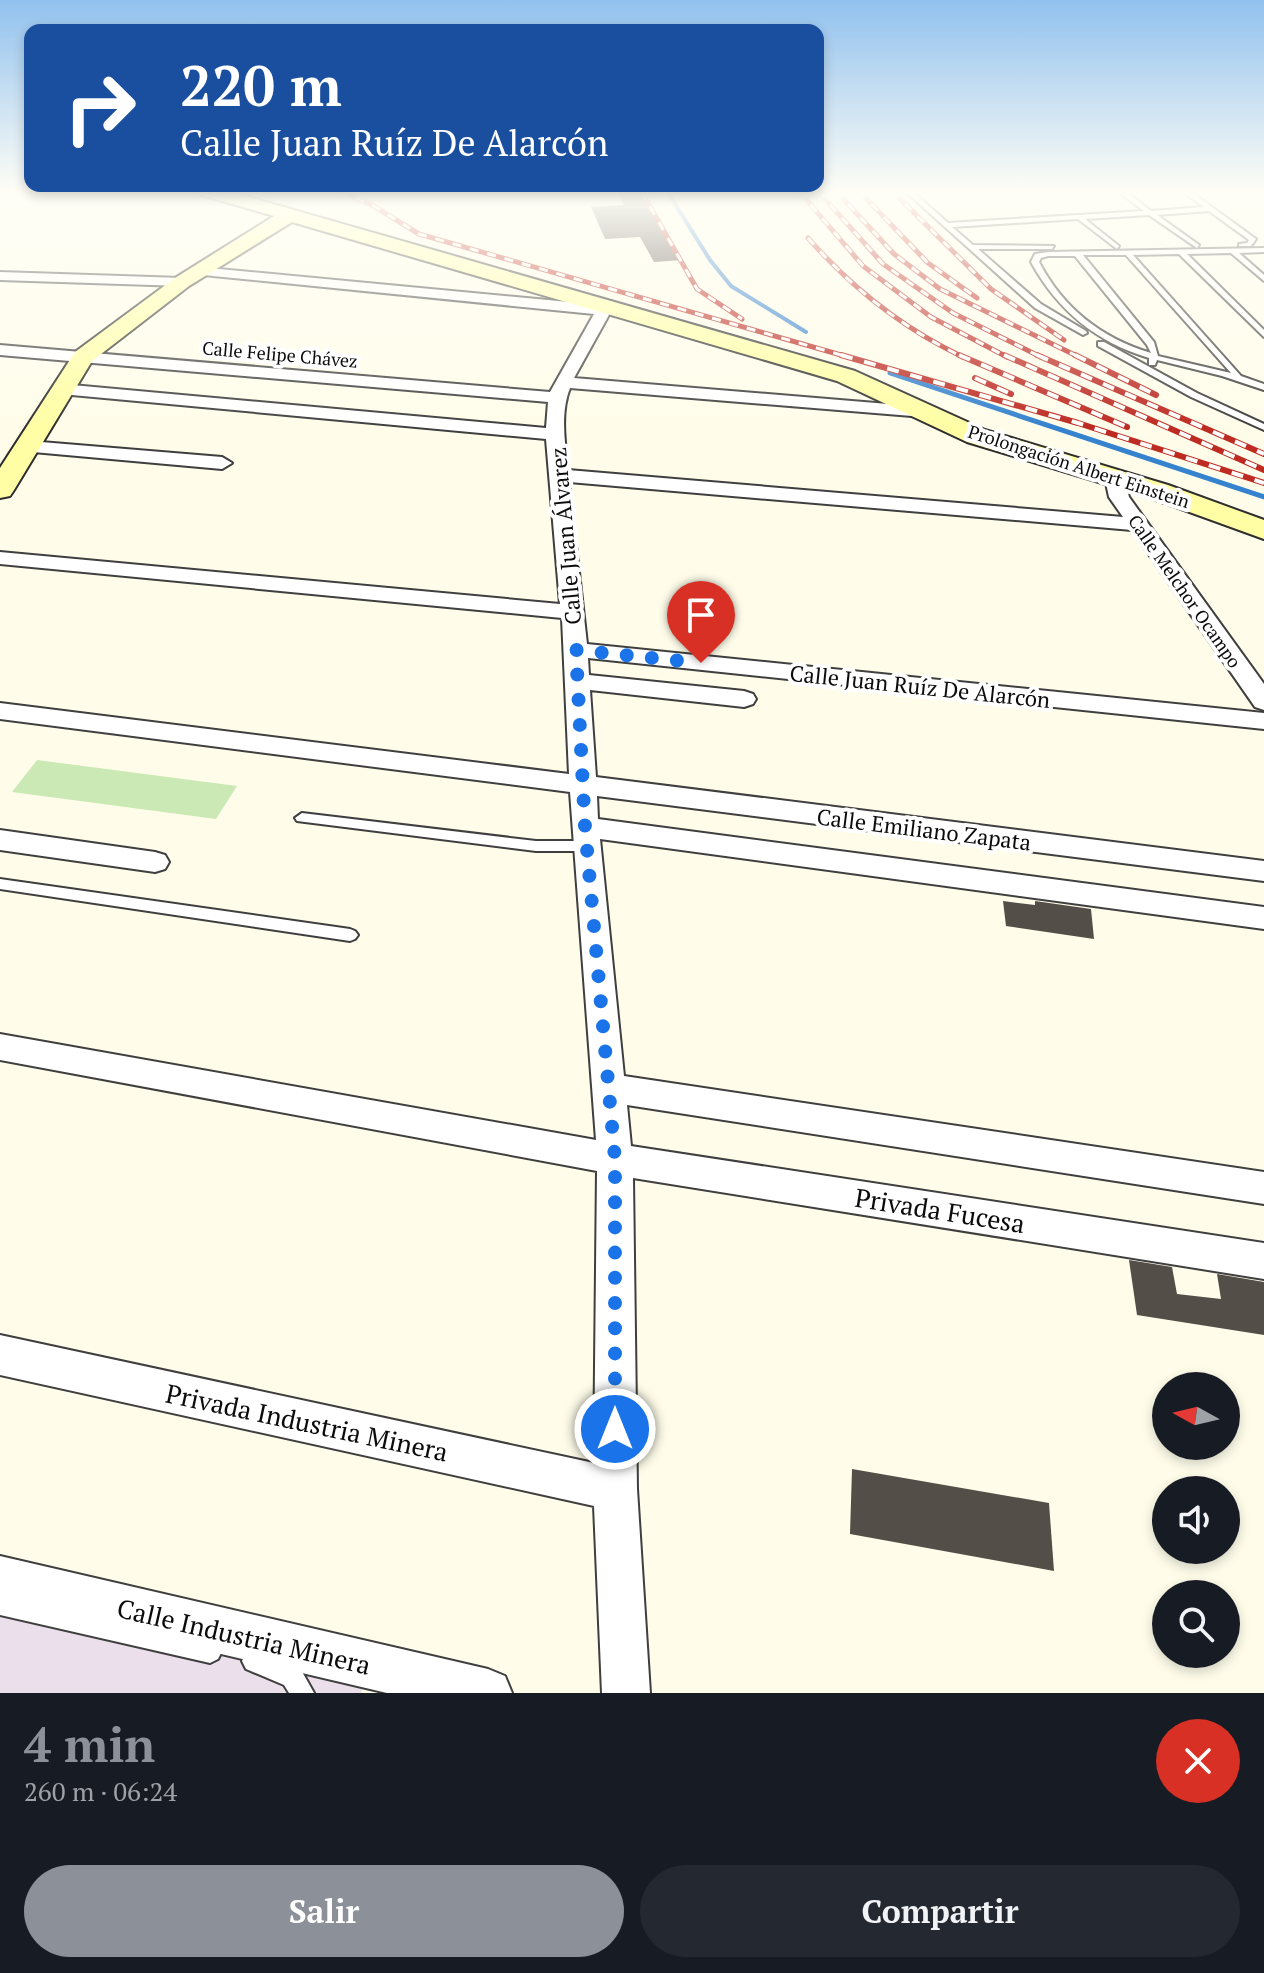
<!DOCTYPE html>
<html lang="es">
<meta charset="utf-8">
<style>
:root{--surface:#171b24;--page:#242831;--text:#f1f3f6;--muted:#9ea1a6;--accent:#8c9099}
body{margin:0;font-family:"PT Serif",serif;background:var(--page);color:var(--text);height:100vh;display:flex;flex-direction:column;font-size:30px;white-space:nowrap}
*{box-sizing:border-box;margin:0}
p{font-size:26px;color:var(--muted)}
.icon{flex:none;width:44px;height:44px;fill:none;stroke:currentColor;stroke-width:2;stroke-linecap:round;stroke-linejoin:round}
.map{position:relative;height:1693px;overflow:hidden}
.sheet{display:flex;flex-direction:column;background:var(--surface);flex:1}
.sheet>*{flex:none}
.top-card{position:absolute;left:24px;top:24px;width:800px;height:168px;border-radius:16px;box-shadow:0 4px 12px #0003;background:#1a4fa0;color:#fff;overflow:hidden}
.needle{width:52px;rotate:278deg}
.controls{position:absolute;left:1152px;top:1372px;display:grid;gap:16px}
.controls a{display:grid;place-items:center;width:88px;height:88px;border-radius:50%;background:var(--surface);box-shadow:0 4px 12px #0003;font-size:40px}
.pin{position:absolute;display:grid;place-items:center;width:68px;height:68px;color:#fff;margin:-82px -34px;border-radius:50% 50% 50% 0;rotate:-45deg;box-shadow:0 0 8px #0007}
.pin .icon{rotate:45deg}
.me{position:absolute;width:88px;margin:-44px;rotate:0deg;stroke-linejoin:round;filter:drop-shadow(0 0 6px #0008)}
.turn{display:flex;align-items:center;gap:28px;height:168px;padding:0 24px;font-size:36px}
.turn .icon{width:104px;height:104px;stroke-width:2.5}
.turn b{display:block;font-size:56px;line-height:68px}
.round{display:grid;place-items:center;flex:none;width:84px;height:84px;border-radius:42px;background:var(--page)}
.head{display:flex;align-items:center;justify-content:space-between;height:136px;padding:0 24px}
h1{font-size:48px;font-weight:600;line-height:60px;color:var(--accent)}
.button{display:flex;gap:16px;margin-top:auto;padding:16px 24px}
.button a{flex:1;height:92px;border-radius:48px;background:var(--accent);color:#fff;font-size:32px;font-weight:600;line-height:92px;text-align:center}
.button a+a{background:var(--page);color:var(--text)}
.map>svg:first-child{display:block}
.industrial{fill:#ebdfeb}
.green{fill:#cae9b4}
.lines{fill:none;stroke-linecap:round;stroke-linejoin:round}
.stream-far1{stroke:#3582ce;stroke-width:4}
.stream{stroke:#3582ce;stroke-width:5}
.building{fill:#544e48}
.lane-casing{stroke:#3f3f3f;stroke-width:4}
.street-casing{stroke:#3f3f3f;stroke-width:4}
.secondary-casing{stroke:#2e2e2e;stroke-width:4}
.lane{fill:#fff;fill-rule:evenodd}
.street{fill:#fff;fill-rule:evenodd}
.secondary{fill:#fffea5;fill-rule:evenodd}
.rail-far1-casing{stroke:#bd2b23;stroke-width:5}
.rail-casing{stroke:#bd2b23;stroke-width:6}
.rail-far1{stroke:#fff;stroke-width:3;stroke-dasharray:9;stroke-linecap:butt}
.rail{stroke:#fff;stroke-width:4;stroke-dasharray:12;stroke-linecap:butt}
.route{stroke:#1a73e8;stroke-width:14;stroke-dasharray:0 25.2}
.labels{text-anchor:middle;dominant-baseline:central;stroke-width:8;stroke-linejoin:round;paint-order:stroke}
.far-street-label{font-size:18px;fill:#0c0c0c;stroke:#fff}
.street-label{font-size:22px;fill:#0c0c0c;stroke:#fff}
.near-street-label{font-size:26px;fill:#0c0c0c;stroke:#fff}
</style>
<div class="map">
<svg width="1264" height="1693" viewBox="0 0 1264 1693">
<rect width="100%" height="100%" fill="#fffdea"/>
<polygon class="industrial" points="0,1585 368,1671 361,1693 0,1693"/>
<polygon class="green" points="37,760 237,786 216,819 12,792"/>
<g class="lines">
<polyline class="stream-far1" points="667,191 710,260 731,286 806,332"/>
<polyline class="stream" points="890,373 1264,497"/>
</g>
<g class="building">
<polygon points="617,191 644,191 683,260 654,262 640,237 605,239 591,207 624,205"/>
<polygon points="1003,901 1035,905 1035,901 1091,909 1094,939 1006,926"/>
<polygon points="1129,1260 1172,1267 1177,1294 1221,1299 1217,1274 1264,1282 1264,1335 1137,1315"/>
<polygon points="852,1469 1049,1503 1054,1571 850,1534"/>
</g>
<g class="lines">
<defs>
<g id="lane">
<polygon points="905,191 912,191 948,223 1144,211 1117,191 1125,191 1151,211 1204,207 1182,191 1190,191 1256,239 1251,246 1239,246 1239,244 1247,243 1249,240 1209,211 1157,215 1199,245 1197,248 1149,215 1085,219 1119,246 1117,249 1078,219 952,227 973,245 1054,246 1052,249 978,249 1041,304 1086,331 1087,333 1083,335 1035,308"/>
<path d="M1264,248v4l-25,1 25,22v6l-33,-28 -44,1 77,76v7l-85,-83 -46,1 108,121 23,8v6l-42,-14 -65,-16 -2,5h-6v-7c-53,-16 -91,-47 -118,-96l4,-8 13,-2zM1083,255h43l105,118 -73,-17 -4,-14zM1048,256h27l72,89 4,8c-50,-15 -88,-45 -112,-91l2,-4z"/>
<polygon points="1098,342 1104,342 1197,393 1264,424 1264,430 1191,397 1098,346"/>
<polygon points="302,813 536,841 587,841 594,846 587,851 536,851 297,821 295,818"/>
<polygon points="0,879 350,929 355,931 358,935 355,939 350,941 0,889"/>
<polygon points="0,1593 210,1639 218,1643 222,1651 218,1659 210,1663 0,1615"/>
<polygon points="254,1649 300,1668 314,1693 289,1693 284,1685 246,1669 242,1661 246,1653"/>
</g>
<g id="street">
<path d="M198,267l403,38 10,-4 8,5 -9,7 -36,65 350,29 9,5 -9,5 -354,-29c-10,25 -5,55 -2,82l555,47 -14,-20 -3,-14 9,-8h14l3,4 -6,6 3,12 135,187v26l-9,-3 -123,-177 -563,-48 18,162 677,69v16l-676,-71 1,17 155,16 9,3 3,5 -3,5 -9,3 -154,-17 6,87 668,84v20l-667,-85 1,23 666,88v22l-664,-90 24,237 640,96v32l-637,-99 4,41 633,97v36l-631,-101 4,311 13,204h-48l-8,-187 -594,-131v-40l594,128 3,-292 -597,-111v-26l596,106 -26,-348 -570,-73v-16l569,71 -7,-156 -562,-54v-12l560,52 -14,-165 -485,-45 -9,-5 9,-5 485,44 2,-26 -548,-47v-10l550,47 44,-78 -401,-40v-6z"/>
<polygon points="0,272 182,278 189,282 182,286 0,280"/>
<polygon points="29,441 222,457 232,463 222,469 22,451 20,447"/>
<polygon points="0,830 155,852 165,855 169,862 165,869 155,872 0,850"/>
<polygon points="0,1556 488,1669 505,1676 512,1693 387,1693 0,1602"/>
</g>
<polygon id="secondary" points="198,191 228,191 855,371 985,430 1168,485 1264,520 1264,539 1148,497 967,442 837,381 292,222 189,286 92,361 14,490 10,496 0,498 0,468 75,352 175,278 274,216 201,195"/>
</defs>
<use href="#lane" class="lane-casing"/>
<use href="#street" class="street-casing"/>
<use href="#secondary" class="secondary-casing"/>
<use href="#lane" class="lane"/>
<use href="#street" class="street"/>
<use href="#secondary" class="secondary"/>
<defs>
<g id="rail-far1">
<polyline points="339,191 372,205 419,234 848,357"/>
<polyline points="641,191 697,289 742,319"/>
<polyline points="799,191 863,266 931,317 1007,357"/>
<polyline points="818,191 883,264 953,313 1041,357"/>
<polyline points="836,191 894,254 940,289 1079,357"/>
<polyline points="859,191 928,263 977,298"/>
<polyline points="892,191 991,289 1064,340"/>
<path d="M808,238c44,50 94,90 155,119"/>
</g>
<g id="rail">
<polyline points="841,355 1078,423 1264,483"/>
<polyline points="959,355 1127,427"/>
<polyline points="1004,355 1264,470"/>
<polyline points="1037,355 1264,454"/>
<polyline points="1075,355 1156,395"/>
<polyline points="975,378 1011,394"/>
</g>
</defs>
<use href="#rail-far1" class="rail-far1-casing"/>
<use href="#rail" class="rail-casing"/>
<use href="#rail-far1" class="rail-far1"/>
<use href="#rail" class="rail"/>
</g>
<linearGradient id="sky" x2="0" y2="1"><stop stop-color="#91c1ee"/><stop offset="0.45" stop-color="#fffef6"/><stop offset="1" stop-color="#fffef6" stop-opacity="0"/></linearGradient>
<rect width="1264" height="428" fill="url(#sky)"/>
<g class="lines">
<polyline class="route" points="615,1429 615,1159 585,827 576,650 701,663"/>
</g>
<g class="labels">
<g class="far-street-label">
<text transform="translate(280 354) rotate(5)">Calle Felipe Chávez</text>
<text transform="translate(1079 466) rotate(18)">Prolongación Albert Einstein</text>
<text transform="translate(1185 591) rotate(55)">Calle Melchor Ocampo</text>
</g>
<g class="street-label">
<text transform="translate(565 536) rotate(-95)">Calle Juan Álvarez</text>
<text transform="translate(920 686) rotate(6)">Calle Juan Ruíz De Alarcón</text>
<text transform="translate(924 829) rotate(7)">Calle Emiliano Zapata</text>
</g>
<g class="near-street-label">
<text transform="translate(940 1210) rotate(9)">Privada Fucesa</text>
<text transform="translate(307 1422) rotate(12)">Privada Industria Minera</text>
<text transform="translate(244 1636) rotate(13)">Calle Industria Minera</text>
</g>
</g>
</svg>
<div class="controls">
<a><svg class="needle" viewBox="-14 -14 28 28"><path d="M0-13l5 13h-10z" fill="#e53935"/><path d="M0 13l5-13h-10z" fill="#9ea1a6"/></svg></a>
<a><svg class="icon" aria-label="sound" viewBox="0 0 24 24"><path d="M4 9h4l5-4v14l-5-4H4zM17 9q2 3 0 6"/></svg></a>
<a><svg class="icon" aria-label="search" viewBox="0 0 24 24"><circle cx="10" cy="10" r="6"/><path d="M15 15l6 6"/></svg></a>
</div>
<div class="pin" style="left:701px;top:663px;background:#d93025"><svg class="icon" aria-label="arrive" viewBox="0 0 24 24"><path d="M6 21V4h12l-3 4 3 4H6"/></svg></div>
<svg class="me" style="left:615px;top:1429px" viewBox="-20 -20 40 40"><circle r="17" fill="#1a73e8" stroke="#fff" stroke-width="3"/><path d="M0-11L8 9 0 5-8 9z" fill="#fff"/></svg>
<div class="top-card">
<div class="turn"><svg class="icon" aria-label="right" viewBox="0 0 24 24"><path d="M7 20v-9h11M14 6l5 5-5 5"/></svg><div><b>220 m</b>Calle Juan Ruíz De Alarcón</div></div>
</div>
</div>
<section class="sheet">
<div class="head"><div><h1>4 min</h1><p>260 m · 06:24</p></div><a class="round" style="background:#d93025;color:#fff"><svg class="icon" aria-label="close" viewBox="0 0 24 24"><path d="M6 6l12 12M18 6L6 18"/></svg></a></div>
<div class="button"><a>Salir</a><a>Compartir</a></div>
</section>
